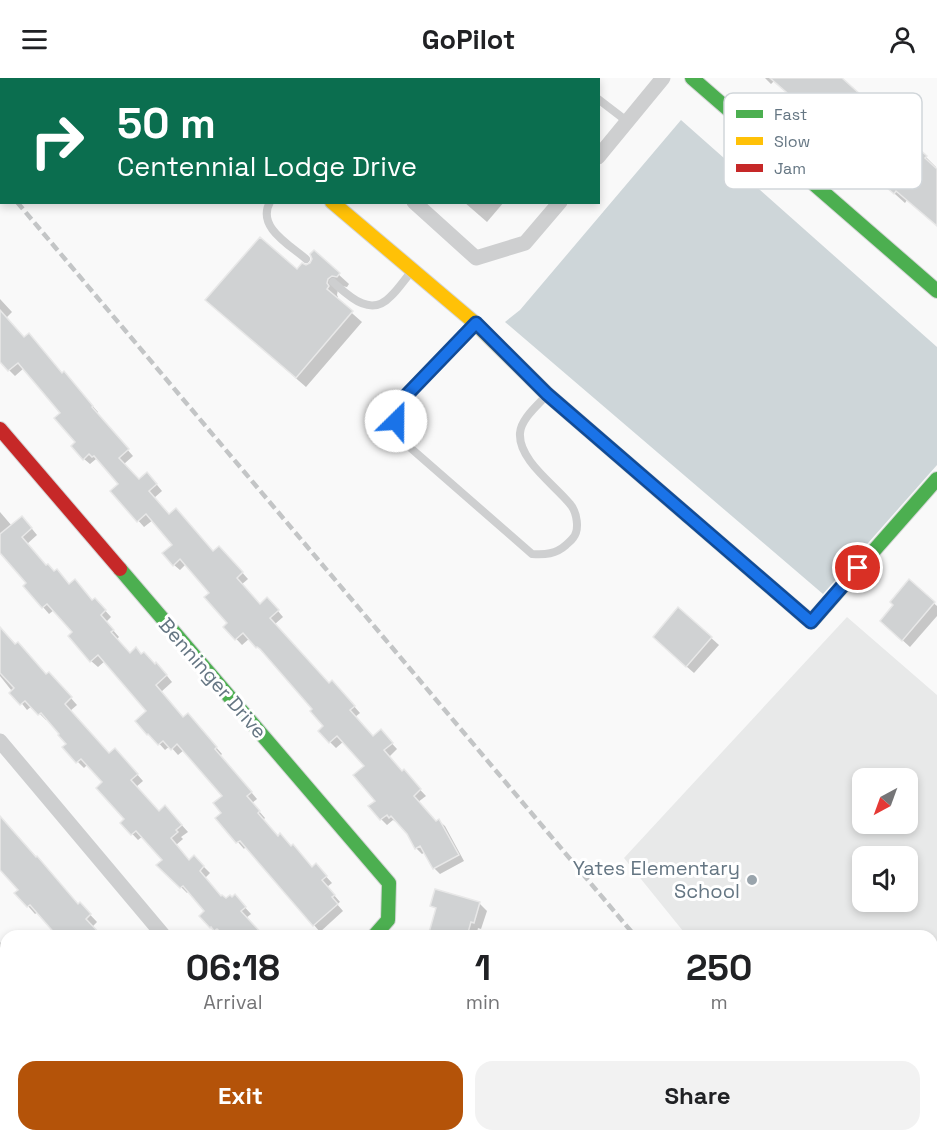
<!DOCTYPE html>
<style>
:root{--surface:#fff;--page:#f2f2f2;--text:#202124;--muted:#757577;--accent:#b45309}
body{margin:0;font-family:"Space Grotesk",sans-serif;background:var(--page);color:var(--text);height:100vh;display:flex;flex-direction:column;font-size:22px;white-space:nowrap}
*{box-sizing:border-box;margin:0}
p{font-size:20px;color:var(--muted)}
.icon{flex:none;width:33px;height:33px;fill:none;stroke:currentColor;stroke-width:2;stroke-linecap:round;stroke-linejoin:round}
.map{position:relative;flex:1;overflow:hidden}
.side{position:absolute;left:0px;top:852px;width:938px;height:212px;display:flex;flex-direction:column;background:var(--surface);border-radius:18px 18px 0 0;box-shadow:0 3px 9px #0003}
.side>*{flex:none}
.banner{position:absolute;left:0px;top:0px;width:600px;height:126px;box-shadow:0 3px 9px #0003;background:#0b6e4f;color:#fff;overflow:hidden}
.needle{width:39px;rotate:221deg}
.buttons{position:absolute;left:852px;top:690px;display:grid;gap:12px}
.buttons a{display:grid;place-items:center;width:66px;height:66px;border-radius:12px;background:var(--surface);box-shadow:0 3px 9px #0003;font-size:30px}
.pin{position:absolute;display:grid;place-items:center;width:51px;height:51px;color:#fff;margin:-26px;border:3px solid #fff;border-radius:50%;box-shadow:0 2px 6px #0007}
.me{position:absolute;width:66px;margin:-33px;rotate:23deg;stroke-linejoin:round;filter:drop-shadow(0 0 4px #0008)}
.turn{display:flex;align-items:center;gap:21px;height:126px;padding:0 18px;font-size:27px}
.turn .icon{width:78px;height:78px;stroke-width:2.5}
.turn b{display:block;font-size:42px;line-height:51px}
.eta{display:flex;justify-content:space-evenly;align-items:center;height:102px;text-align:center}
.eta b{font-size:36px;font-weight:800;line-height:42px}
.button{display:flex;gap:12px;margin-top:auto;padding:12px 18px}
.button a{flex:1;height:69px;border-radius:18px;background:var(--accent);color:#fff;font-size:24px;font-weight:800;line-height:69px;text-align:center}
.button a+a{background:var(--page);color:var(--text)}
header{display:flex;justify-content:space-between;align-items:center;height:78px;padding:0 18px;background:var(--surface);font-size:27px;font-weight:800}
.map>svg:first-child{display:block}
.built{fill:#e8e9e9;fill-rule:evenodd}
.green{fill:#e8ebe6}
.water{fill:#ced6d9}
.shadow{fill:#0003}
.building{fill:#d0d2d3;stroke:#e8e8e8;stroke-width:1.5}
.lines{fill:none;stroke-linecap:round;stroke-linejoin:round}
.fast-casing{stroke:#d5d6d7;stroke-width:16}
.slow-casing{stroke:#d5d6d7;stroke-width:16}
.jam-casing{stroke:#d5d6d7;stroke-width:16}
.lane{stroke:#cecfd0;stroke-width:8}
.street{stroke:#cecfd0;stroke-width:15}
.fast{stroke:#4caf50;stroke-width:14}
.slow{stroke:#ffc107;stroke-width:14}
.jam{stroke:#c62828;stroke-width:14}
.rail{stroke:#c3c5c6;stroke-width:4.5;stroke-dasharray:9 4.5;stroke-linecap:butt}
.route-casing{stroke:#114b97;stroke-width:15}
.route{stroke:#1a73e8;stroke-width:10}
.poi-dot{fill:#99a4ac;stroke:#fff;stroke-width:2}
.labels{text-anchor:middle;dominant-baseline:central;stroke-width:6;stroke-linejoin:round;paint-order:stroke}
.street-label{font-size:20px;fill:#657683;stroke:#fff}
.poi-label{font-size:20px;fill:#657683;stroke:#fff;text-anchor:end}
.key{fill:#fff;stroke:#d1d6da;stroke-width:1.5}
.key-label{font-size:16px;fill:#657683}
</style>
<header><svg class="icon" aria-label="menu" viewBox="0 0 24 24"><path d="M4 6h16M4 12h16M4 18h16"/></svg>GoPilot<svg class="icon" aria-label="person" viewBox="0 0 24 24"><circle cx="12" cy="8" r="4"/><path d="M4 21q1-7 8-7t8 7"/></svg></header>
<div class="map">
<svg width="937" height="1063" viewBox="0 0 937 1063">
<rect width="100%" height="100%" fill="#f9f9f9"/>
<path class="built" d="M847,539l90,78v446h-85l-5,-5h85v-200h-245l-63,-78zM862,700h46v46h-46zM862,778h46v46h-46z"/>
<polygon class="green" points="56,1058 215,1058 216,1063 46,1063"/>
<polygon class="water" points="681,42 937,269 937,387 823,516 505,244 520,232"/>
<g class="shadow">
<polygon points="356,0 426,0 428,2 358,2"/>
<polygon points="765,0 834,0 870,27 880,37 849,73 820,48 812,36 774,3 771,6"/>
<polygon points="926,79 936,89 934,90 937,93 937,148 907,122 905,125 876,99"/>
<polygon points="464,124 504,124 487,144"/>
<polygon points="314,174 349,206 347,209 342,208 338,211 337,217 338,219 336,221 362,244 306,309 217,232 311,186"/>
<polygon points="0,221 12,234 6,240 25,261 62,297 69,301 98,334 96,336 133,378 124,386 139,403 153,402 162,413 154,420 169,438 214,475 225,475 248,501 241,507 260,527 273,527 283,539 275,546 329,607 338,610 360,635 355,639 373,660 386,659 397,671 389,679 426,718 418,724 436,744 439,743 445,748 464,783 440,796 434,790 425,774 422,776 416,770 408,755 398,743 396,744 393,742 387,747 381,741 370,728 377,723 366,688 344,663 336,670 330,664 320,653 325,649 315,632 264,574 263,575 250,560 242,567 225,549 229,546 211,515 186,486 180,492 174,487 174,467 153,442 144,449 112,413 120,406 100,383 99,384 96,381 90,386 84,381 78,364 62,335 24,290 15,298 9,292 0,281"/>
<polygon points="0,434 12,448 28,446 37,457 27,466 47,489 70,507 101,528 111,539 106,544 119,559 117,561 130,576 142,577 150,582 163,593 172,604 161,614 184,641 194,644 222,676 220,678 257,721 252,725 265,740 263,742 278,759 313,790 322,794 332,805 327,809 340,824 337,826 343,833 320,854 246,768 244,771 217,740 223,735 224,718 184,672 178,677 170,668 165,672 155,661 148,633 105,583 98,589 91,583 70,558 74,555 54,532 49,536 25,508 28,505 0,472"/>
<polygon points="909,504 937,528 937,538 910,569 889,550 895,527"/>
<polygon points="679,531 719,567 694,595 662,567"/>
<polygon points="0,550 47,598 55,602 77,627 70,633 110,677 121,678 143,703 136,709 159,734 171,735 188,754 181,759 183,761 176,767 190,783 194,779 210,795 205,800 222,820 241,825 251,836 246,840 262,858 226,858 224,856 222,858 211,849 206,833 189,813 187,815 159,787 164,782 143,758 138,762 122,745 126,741 104,704 88,686 84,690 78,684 64,669 68,666 48,641 46,642 32,628 27,632 0,598"/>
<polygon points="0,738 79,827 80,826 97,844 92,849 101,858 59,858 38,834 35,836 28,828 20,812 0,792"/>
<polygon points="479,825 487,833 481,851 478,850 476,858 430,858 437,832 432,827"/>
<polygon points="0,864 6,871 6,878 0,883"/>
<polygon points="6,905 6,923 0,916 0,910"/>
<polygon points="6,1032 6,1058 33,1058 34,1063 0,1063 0,1033"/>
<polygon points="63,1058 103,1058 94,1063 88,1059 81,1063 67,1063"/>
<polygon points="645,1058 672,1058 677,1063 650,1063"/>
</g>
<g class="building">
<polygon points="770,0 842,0 871,26 838,64 808,38 810,35"/>
<polygon points="897,52 927,78 925,80 937,91 937,148 896,113 894,116 864,90"/>
<polygon points="260,159 297,191 302,185 306,187 310,185 312,181 310,176 314,172 340,195 337,199 332,198 328,201 327,205 329,208 327,211 353,233 296,300 205,222"/>
<polygon points="0,232 24,259 29,255 62,295 64,293 93,328 92,329 129,371 119,380 139,401 147,394 157,406 149,413 169,436 176,430 213,473 219,468 243,494 237,500 260,526 267,519 279,532 270,540 329,605 332,602 355,628 350,632 373,658 381,651 393,665 384,672 402,693 404,691 421,711 414,718 436,743 439,741 459,777 433,791 420,768 415,771 407,756 391,738 389,740 387,737 380,742 368,728 375,723 353,697 364,688 337,658 329,665 318,653 323,648 310,633 312,631 260,571 257,569 256,570 243,555 235,562 223,549 227,545 204,519 209,515 180,481 173,488 162,475 172,467 146,436 137,444 110,413 118,406 94,378 92,379 89,376 83,382 71,368 75,364 54,340 60,335 18,285 8,293 0,284"/>
<polygon points="22,438 32,450 22,459 46,487 48,486 54,493 57,491 69,506 75,501 92,522 95,520 106,532 101,537 114,552 111,554 130,575 136,569 141,576 144,574 155,586 156,584 167,597 156,607 183,639 188,635 217,669 215,671 252,714 247,718 260,733 258,735 278,758 280,755 291,768 293,766 312,789 316,785 327,798 322,802 335,817 332,819 338,826 313,848 240,763 236,765 215,740 221,735 213,725 222,718 177,666 171,672 163,663 158,667 148,656 147,657 135,643 146,633 98,577 90,584 68,558 72,554 47,526 42,530 23,508 26,505 0,475 0,456"/>
<polygon points="909,501 935,524 902,563 880,543 893,527 890,524"/>
<polygon points="678,529 712,559 686,589 653,559"/>
<polygon points="0,549 15,566 18,564 46,596 49,594 72,619 65,626 109,675 115,670 138,696 131,702 159,733 165,727 182,747 176,752 178,754 171,760 189,782 194,777 204,788 200,793 221,818 222,817 226,820 230,817 232,819 235,816 246,829 241,833 264,858 224,858 217,851 214,853 211,849 210,850 199,838 204,833 183,808 180,810 156,787 162,782 136,753 131,757 120,745 124,741 96,710 102,704 81,681 76,685 62,669 66,666 58,657 59,656 41,635 38,637 25,623 20,627 9,615 14,610 0,595"/>
<polygon points="0,738 36,779 37,778 78,826 80,824 91,836 86,841 102,858 57,858 30,827 27,829 14,815 18,812 0,792"/>
<polygon points="435,811 480,824 474,845 471,844 467,858 428,858 436,830 430,828"/>
</g>
<g class="lines">
<defs>
<g id="fast">
<polyline points="692,0 937,213"/>
<polyline points="687,437 811,544 937,401"/>
<polyline points="120,491 389,805 388,842 374,858"/>
</g>
<polyline id="slow" points="332,124 475,245 547,316 687,437"/>
<polyline id="jam" points="0,351 120,491"/>
</defs>
<use href="#fast" class="fast-casing"/>
<use href="#slow" class="slow-casing"/>
<use href="#jam" class="jam-casing"/>
<g class="lane">
<polyline points="591,2 592,0"/>
<polyline points="598,21 628,44"/>
<path d="M270,124c-14,25 20,43 36,57"/>
<path d="M333,204c15,13 37,36 57,15 8,-7 14,-17 22,-26"/>
<path d="M474,246l-75,79 -3,18 2,16 134,117c13,1 24,0 34,-9 2,-2 5,-4 7,-7 7,-8 4,-26 -3,-34 -15,-19 -52,-44 -50,-71 1,-14 17,-27 26,-37"/>
</g>
<g class="street">
<polyline points="277,0 278,2"/>
<polyline points="598,79 663,0"/>
<polyline points="414,124 476,180 525,165 560,124"/>
<polyline points="0,663 164,858"/>
<polyline points="0,976 6,979"/>
<polyline points="590,1058 595,1063"/>
<polyline points="363,1063 368,1058"/>
</g>
<use href="#fast" class="fast"/>
<use href="#slow" class="slow"/>
<use href="#jam" class="jam"/>
<g class="rail">
<polyline points="0,105 2,106"/>
<polyline points="17,124 635,858"/>
<polyline points="804,1058 808,1063"/>
</g>
</g>
<g class="lines">
<defs>
<polyline id="route" points="396,343 399,325 476,245 547,316 811,544 858,490"/>
</defs>
<use href="#route" class="route-casing"/>
<use href="#route" class="route"/>
</g>
<circle class="poi-dot" cx="752" cy="802" r="6"/>
<g class="labels">
<g class="street-label">
<text transform="translate(213 600) rotate(49)">Benninger Drive</text>
</g>
<g class="poi-label">
<text x="740" y="790">Yates Elementary<tspan x="740" dy="23">School</tspan></text>
</g>
</g>
<rect x="724" y="15" width="198" height="96" rx="9" class="key"/>
<rect x="736" y="32" width="27" height="8" fill="#4caf50"/>
<rect x="736" y="59" width="27" height="8" fill="#ffc107"/>
<rect x="736" y="86" width="27" height="8" fill="#c62828"/>
<g class="key-label">
<text x="774" y="42">Fast</text>
<text x="774" y="69">Slow</text>
<text x="774" y="96">Jam</text>
</g>
</svg>
<div class="buttons">
<a><svg class="needle" viewBox="-14 -14 28 28"><path d="M0-13l5 13h-10z" fill="#e53935"/><path d="M0 13l5-13h-10z" fill="#757577"/></svg></a>
<a><svg class="icon" aria-label="sound" viewBox="0 0 24 24"><path d="M4 9h4l5-4v14l-5-4H4zM17 9q2 3 0 6"/></svg></a>
</div>
<div class="pin" style="left:858px;top:490px;background:#d93025"><svg class="icon" aria-label="arrive" viewBox="0 0 24 24"><path d="M6 21V4h12l-3 4 3 4H6"/></svg></div>
<svg class="me" style="left:396px;top:343px" viewBox="-20 -20 40 40"><circle r="19" fill="#fff"/><path d="M0-13L10 11 0 6-10 11z" fill="#1a73e8"/></svg>
<div class="banner">
<div class="turn"><svg class="icon" aria-label="right" viewBox="0 0 24 24"><path d="M7 20v-9h11M14 6l5 5-5 5"/></svg><div><b>50 m</b>Centennial Lodge Drive</div></div>
</div>
<section class="side">
<div class="eta">
<div><b>06:18</b><p>Arrival</p></div>
<div><b>1</b><p>min</p></div>
<div><b>250</b><p>m</p></div>
</div>
<div class="button"><a>Exit</a><a>Share</a></div>
</section>
</div>
